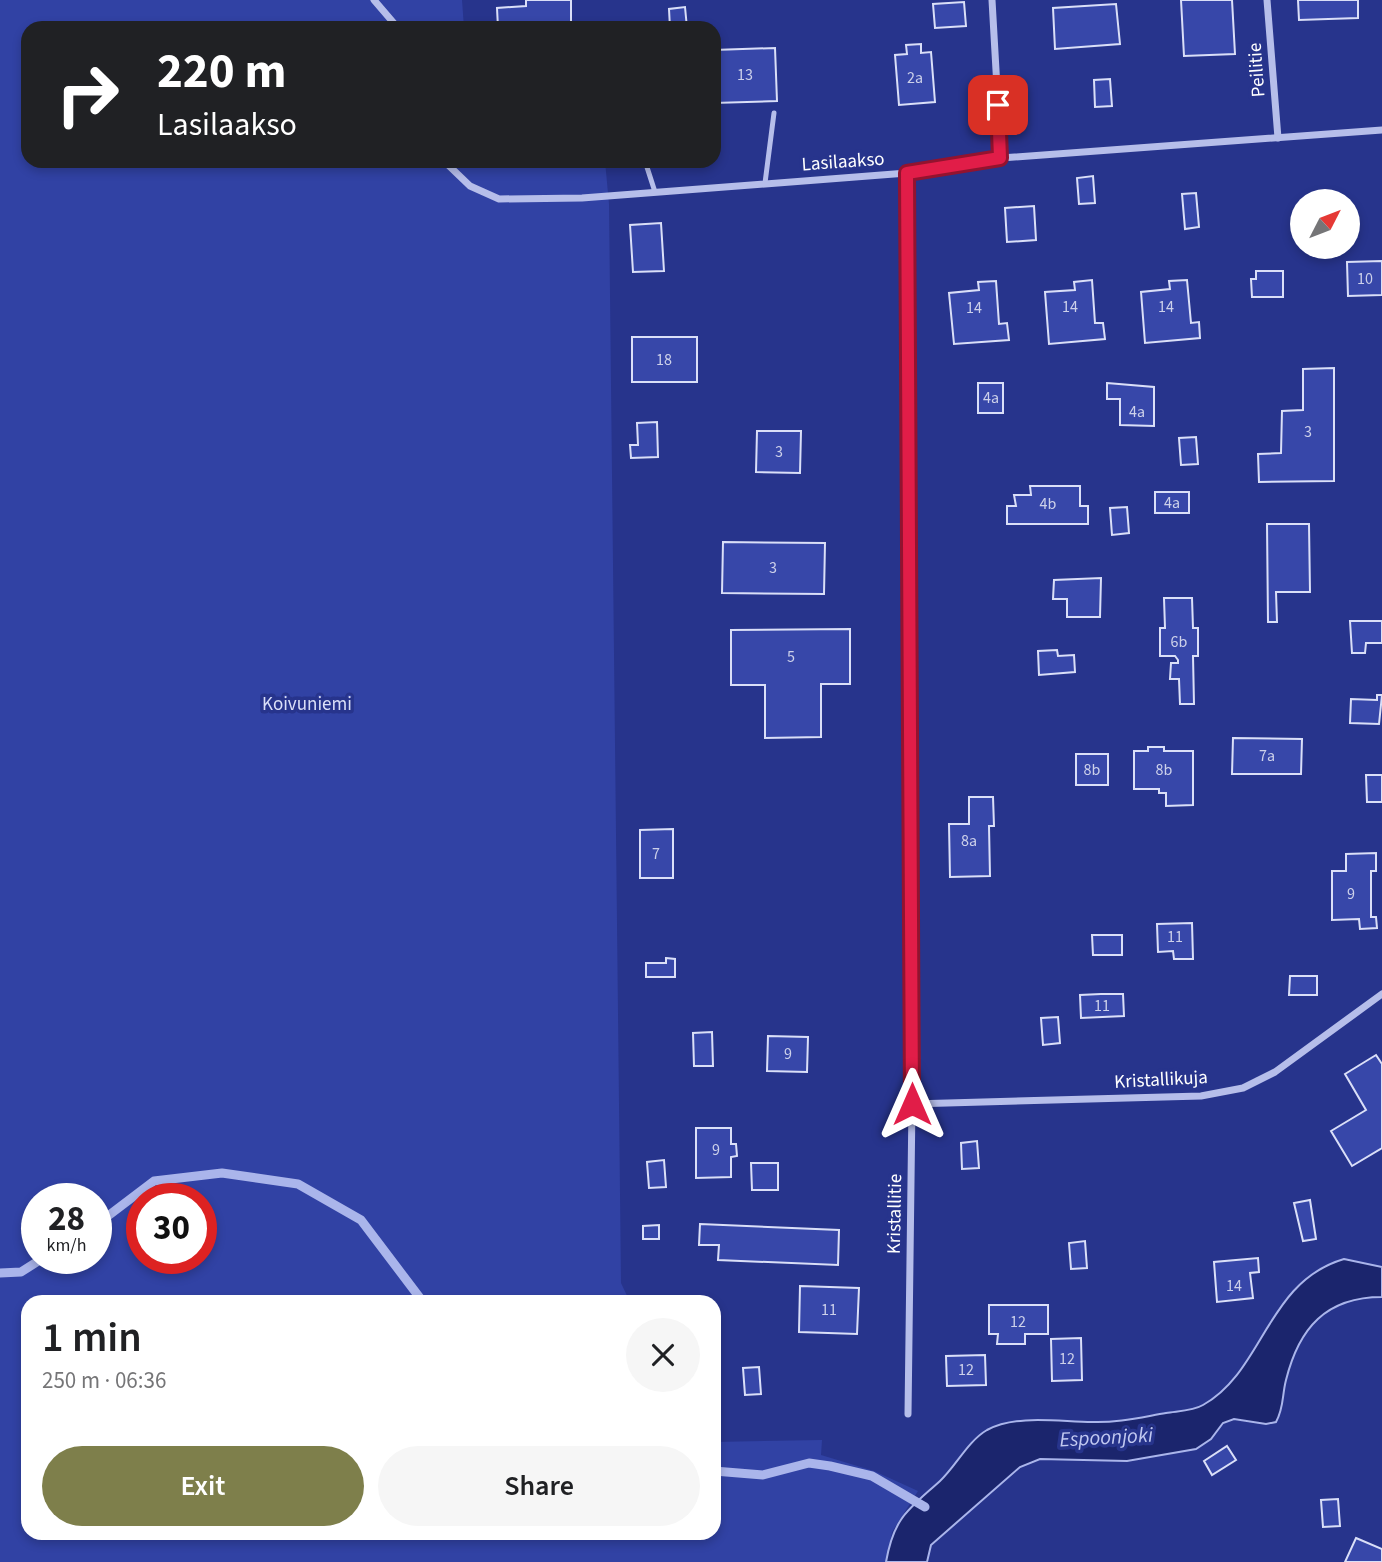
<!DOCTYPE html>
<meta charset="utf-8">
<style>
:root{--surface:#fff;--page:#f6f6f6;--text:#202124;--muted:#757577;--accent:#7e7f4b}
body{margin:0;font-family:"Source Sans 3",sans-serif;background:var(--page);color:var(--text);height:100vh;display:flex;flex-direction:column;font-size:26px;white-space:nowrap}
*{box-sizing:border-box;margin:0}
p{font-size:23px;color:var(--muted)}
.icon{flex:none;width:38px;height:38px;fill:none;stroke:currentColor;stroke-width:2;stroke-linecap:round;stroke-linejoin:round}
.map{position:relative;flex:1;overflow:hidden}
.side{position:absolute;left:21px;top:1295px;width:700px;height:245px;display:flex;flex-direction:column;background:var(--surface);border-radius:21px;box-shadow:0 4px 10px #0003}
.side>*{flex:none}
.hud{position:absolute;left:21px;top:21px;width:700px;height:147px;border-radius:21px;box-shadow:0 4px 10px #0003;background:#202124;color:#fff;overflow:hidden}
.needle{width:46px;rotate:48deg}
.buttons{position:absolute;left:1290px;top:189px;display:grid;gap:14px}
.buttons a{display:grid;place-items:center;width:70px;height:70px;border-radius:50%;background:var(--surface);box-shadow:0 4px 10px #0003;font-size:35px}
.speed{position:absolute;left:21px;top:1183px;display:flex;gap:14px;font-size:35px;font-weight:700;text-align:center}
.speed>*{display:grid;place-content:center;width:91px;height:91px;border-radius:50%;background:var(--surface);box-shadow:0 4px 10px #0003;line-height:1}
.speed small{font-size:18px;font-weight:400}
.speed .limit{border:10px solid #d22;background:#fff;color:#111}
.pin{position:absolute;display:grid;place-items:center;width:60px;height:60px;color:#fff;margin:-30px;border-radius:14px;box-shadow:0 4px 10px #0006}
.me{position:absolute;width:77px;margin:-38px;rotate:0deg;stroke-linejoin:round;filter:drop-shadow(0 0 5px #0008)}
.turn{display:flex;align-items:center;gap:24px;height:147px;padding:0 21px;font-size:32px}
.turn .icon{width:91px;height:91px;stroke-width:2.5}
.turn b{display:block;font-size:49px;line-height:60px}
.round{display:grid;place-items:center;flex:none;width:74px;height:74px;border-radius:37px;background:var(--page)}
.headline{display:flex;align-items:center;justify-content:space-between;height:119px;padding:0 21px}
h1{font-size:42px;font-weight:600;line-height:52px}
.cta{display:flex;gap:14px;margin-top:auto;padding:14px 21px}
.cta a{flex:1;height:80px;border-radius:42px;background:var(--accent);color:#fff;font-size:28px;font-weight:600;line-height:80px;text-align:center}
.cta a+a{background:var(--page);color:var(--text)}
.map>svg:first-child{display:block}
.green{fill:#3142a4;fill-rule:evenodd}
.water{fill:#1b256d;stroke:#aab5eb;stroke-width:2}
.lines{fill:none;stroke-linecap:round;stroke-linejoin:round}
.stream{stroke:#aab5eb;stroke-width:9}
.building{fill:#3747a9;stroke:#dadff8;stroke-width:2}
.service{stroke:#b6beea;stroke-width:5}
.minor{stroke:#b6beea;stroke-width:7}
.route-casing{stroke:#92132f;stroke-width:18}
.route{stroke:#e11d48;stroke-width:12}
.labels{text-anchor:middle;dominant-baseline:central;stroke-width:7;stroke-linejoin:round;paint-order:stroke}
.number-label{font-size:16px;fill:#cdd1ea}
.street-label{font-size:19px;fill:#fff;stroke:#27348c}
.park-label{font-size:19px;fill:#dadff8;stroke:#27348c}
.water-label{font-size:21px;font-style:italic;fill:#c2c9f1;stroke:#27348c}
</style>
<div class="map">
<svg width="1382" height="1562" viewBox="0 0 1382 1562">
<rect width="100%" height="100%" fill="#27348c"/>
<path class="green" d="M0,0h462l2,28h-436v133h577l4,43 12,1079 9,19h-602v231h686v-91l108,-2 -1,15 53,16 44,20 -26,41 -6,30h-886zM37,1199h59v59h-59zM142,1199h59v59h-59z"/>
<path class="water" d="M1344,1259l38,8v30c-56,0 -83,31 -96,83 -4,15 -2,28 -10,42l-10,2 -32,-5 -11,4 -12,16 -15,10 -69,12 -87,-2 -20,8 -89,78 -4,17h-41c8,-45 22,-52 54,-81 16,-15 28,-40 47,-51 30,-16 73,-8 105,-8 25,1 50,-5 74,-9 12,-2 27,-2 37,-8 61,-34 63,-123 141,-146z"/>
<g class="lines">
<g class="stream">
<polyline points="96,1225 154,1181 222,1173 298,1184 361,1220 423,1302"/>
<polyline points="0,1273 21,1272 43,1258"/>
<polyline points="714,1471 763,1475 809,1463 830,1466 872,1476 925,1507"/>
</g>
</g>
<g class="building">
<polygon points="526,0 571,0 571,28 498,28 497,8 526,6"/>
<polygon points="1181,0 1232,0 1235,54 1184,56"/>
<polygon points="1298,0 1358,0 1358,18 1299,20"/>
<polygon points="964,2 966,26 935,28 933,4"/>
<polygon points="1116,4 1120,44 1055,49 1053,8"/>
<polygon points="685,7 687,28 670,28 669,9"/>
<polygon points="921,44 921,53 931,52 935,102 899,105 895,55 907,54 906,45"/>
<polygon points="775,48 777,101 714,103 714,50"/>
<polygon points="1110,79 1112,106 1095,107 1094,80"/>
<polygon points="1093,176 1095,203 1079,204 1077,178"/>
<polygon points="1196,193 1199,227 1185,229 1182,194"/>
<polygon points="1034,206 1036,240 1007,242 1005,208"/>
<polygon points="661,223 664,271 633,272 630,225"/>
<polygon points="1382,261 1382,295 1348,296 1347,262"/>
<polygon points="1256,271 1283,271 1283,297 1252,297 1251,279 1256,279"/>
<polygon points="1092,280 1095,323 1103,323 1105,339 1049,344 1045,292 1075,290 1074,282"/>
<polygon points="1187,280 1191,323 1199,322 1200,338 1145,343 1141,292 1170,289 1169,281"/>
<polygon points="996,281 999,324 1007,323 1009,340 954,344 949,293 979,290 978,282"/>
<rect x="632" y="337" width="65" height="45"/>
<polygon points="1334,368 1334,481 1259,482 1258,454 1281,453 1282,411 1303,410 1303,369"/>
<rect x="978" y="383" width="25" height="30"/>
<polygon points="1107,383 1154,387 1154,426 1120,425 1120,399 1107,399"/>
<polygon points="657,422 658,457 631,458 630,445 638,445 637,423"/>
<polygon points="757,431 801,431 800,473 756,472"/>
<polygon points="1196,437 1198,464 1181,465 1179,438"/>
<polygon points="1030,486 1080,486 1080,506 1088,506 1088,524 1007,524 1007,506 1016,506 1014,495 1031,495"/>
<rect x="1155" y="492" width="34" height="21"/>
<polygon points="1127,507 1129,533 1112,535 1110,508"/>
<polygon points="1267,524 1309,524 1310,592 1276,592 1277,622 1268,622"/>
<polygon points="723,542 825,543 824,594 722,593"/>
<polygon points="1101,578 1100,617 1067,617 1067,599 1053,599 1054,580"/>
<polygon points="1164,598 1192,598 1193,628 1198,628 1198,656 1193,656 1194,704 1180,704 1179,679 1170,679 1171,663 1178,663 1178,660 1175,656 1160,656 1160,628 1165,628"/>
<polygon points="1350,621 1382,621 1382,643 1366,643 1365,653 1352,653"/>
<polygon points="850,629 850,684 821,684 821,737 765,738 765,685 731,685 731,630"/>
<polygon points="1057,650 1058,656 1074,655 1075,672 1039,675 1038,651"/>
<polygon points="1377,695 1382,695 1379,724 1350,723 1351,699 1377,700"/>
<polygon points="1233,738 1302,739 1301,774 1232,774"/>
<polygon points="1148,747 1164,747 1164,751 1193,751 1193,805 1166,806 1166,793 1159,793 1159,789 1134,789 1134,751 1148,751"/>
<rect x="1076" y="754" width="32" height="31"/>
<polygon points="1366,775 1382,775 1382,802 1367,802"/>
<polygon points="969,797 993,797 994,826 989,826 990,876 950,877 949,824 969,824"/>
<polygon points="673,829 673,878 640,878 640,830"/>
<polygon points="1376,853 1376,871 1371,871 1371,917 1376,917 1377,928 1360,929 1359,919 1332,920 1332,871 1346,871 1346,854"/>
<polygon points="1192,923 1193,959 1174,959 1173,951 1158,952 1157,924"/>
<polygon points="1092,935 1122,935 1122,955 1093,955"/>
<polygon points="666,958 675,959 675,977 646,977 646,963 666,963"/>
<polygon points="1290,976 1317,976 1317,995 1289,995"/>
<polygon points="1101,994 1123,994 1124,1016 1081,1018 1080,995"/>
<polygon points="1058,1017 1060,1043 1043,1045 1041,1018"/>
<polygon points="712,1032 713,1066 694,1066 693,1033"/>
<polygon points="768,1036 808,1037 807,1072 767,1071"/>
<polygon points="1376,1055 1382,1064 1382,1148 1352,1166 1331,1131 1366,1110 1345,1074"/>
<polygon points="696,1128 731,1128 731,1144 736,1144 737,1156 731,1157 731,1177 696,1178"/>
<polygon points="977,1141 979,1168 962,1169 961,1143"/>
<polygon points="664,1160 666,1187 649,1188 647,1162"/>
<polygon points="751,1163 778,1163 778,1190 752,1190"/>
<polygon points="1310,1200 1316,1239 1303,1241 1294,1203"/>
<polygon points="700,1224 839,1230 838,1265 718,1260 719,1245 699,1245"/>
<polygon points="659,1225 659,1239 643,1239 643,1226"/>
<polygon points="1085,1241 1087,1268 1071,1269 1069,1243"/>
<polygon points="1258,1258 1259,1272 1250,1273 1253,1298 1217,1302 1214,1262"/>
<polygon points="800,1286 859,1288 857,1334 799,1332"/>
<polygon points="989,1305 1048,1305 1048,1334 1025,1334 1025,1344 997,1344 998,1334 989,1334"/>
<polygon points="1081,1338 1082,1380 1052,1381 1051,1339"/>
<polygon points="985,1355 986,1385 947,1386 946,1356"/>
<polygon points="759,1367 761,1394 745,1395 743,1368"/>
<polygon points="1227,1446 1236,1460 1212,1475 1204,1461"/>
<polygon points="1338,1499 1340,1526 1323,1527 1321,1500"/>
<polygon points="1356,1538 1382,1549 1382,1562 1345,1562"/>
</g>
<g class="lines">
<g class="service">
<polyline points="645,161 655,192"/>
<polyline points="765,183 774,113"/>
</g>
<g class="minor">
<polyline points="374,0 398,28"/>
<polyline points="992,0 1001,158"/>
<polyline points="1267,0 1278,138"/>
<polyline points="444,161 470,186 499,199 582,198 907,173 1001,158 1382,130"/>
<polyline points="907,173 912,1104 908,1414"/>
<polyline points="912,1104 1201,1096 1243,1088 1275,1072 1382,994"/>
</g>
</g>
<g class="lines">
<defs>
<polyline id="route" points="912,1104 907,173 1000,158 998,105"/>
</defs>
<use href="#route" class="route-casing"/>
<use href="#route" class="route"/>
</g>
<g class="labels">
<g class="number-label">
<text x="745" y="75">13</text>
<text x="915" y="78">2a</text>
<text x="1365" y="279">10</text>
<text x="1070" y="307">14</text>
<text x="1166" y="307">14</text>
<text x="974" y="308">14</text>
<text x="664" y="360">18</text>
<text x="991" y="398">4a</text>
<text x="1137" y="412">4a</text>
<text x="1308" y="432">3</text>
<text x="779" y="452">3</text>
<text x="1172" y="503">4a</text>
<text x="1048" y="504">4b</text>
<text x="773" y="568">3</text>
<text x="1179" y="642">6b</text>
<text x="791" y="657">5</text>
<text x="1267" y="756">7a</text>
<text x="1092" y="770">8b</text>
<text x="1164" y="770">8b</text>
<text x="969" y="841">8a</text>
<text x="656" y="854">7</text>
<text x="1351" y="894">9</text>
<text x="1175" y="937">11</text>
<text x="1102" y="1006">11</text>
<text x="788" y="1054">9</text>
<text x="716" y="1150">9</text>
<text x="1234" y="1286">14</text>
<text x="829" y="1310">11</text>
<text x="1018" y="1322">12</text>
<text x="1067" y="1359">12</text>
<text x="966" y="1370">12</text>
</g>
<g class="street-label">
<text transform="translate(1257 70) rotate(-94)">Peilitie</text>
<text transform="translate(843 162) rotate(-4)">Lasilaakso</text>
<text transform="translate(1161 1080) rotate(-3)">Kristallikuja</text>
<text transform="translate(895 1214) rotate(-89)">Kristallitie</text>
</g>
<g class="park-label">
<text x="307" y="704">Koivuniemi</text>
</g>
<g class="water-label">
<text transform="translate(1106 1437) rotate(-3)">Espoonjoki</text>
</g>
</g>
</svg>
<div class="buttons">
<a><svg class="needle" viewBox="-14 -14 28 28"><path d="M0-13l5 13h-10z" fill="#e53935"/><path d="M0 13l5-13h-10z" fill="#757577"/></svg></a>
</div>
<div class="speed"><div>28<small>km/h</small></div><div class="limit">30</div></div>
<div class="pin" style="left:998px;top:105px;background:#d93025"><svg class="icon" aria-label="arrive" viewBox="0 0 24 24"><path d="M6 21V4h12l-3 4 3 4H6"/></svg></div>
<svg class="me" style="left:912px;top:1104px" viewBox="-20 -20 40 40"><path d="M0-17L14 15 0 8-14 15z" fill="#e11d48" stroke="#fff" stroke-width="4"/></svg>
<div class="hud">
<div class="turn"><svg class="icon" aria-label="right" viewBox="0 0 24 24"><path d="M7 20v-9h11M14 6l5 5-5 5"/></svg><div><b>220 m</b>Lasilaakso</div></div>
</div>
<section class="side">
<div class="headline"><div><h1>1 min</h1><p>250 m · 06:36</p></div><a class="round"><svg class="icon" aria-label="close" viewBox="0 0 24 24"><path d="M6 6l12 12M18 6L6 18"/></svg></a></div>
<div class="cta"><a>Exit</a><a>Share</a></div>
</section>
</div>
